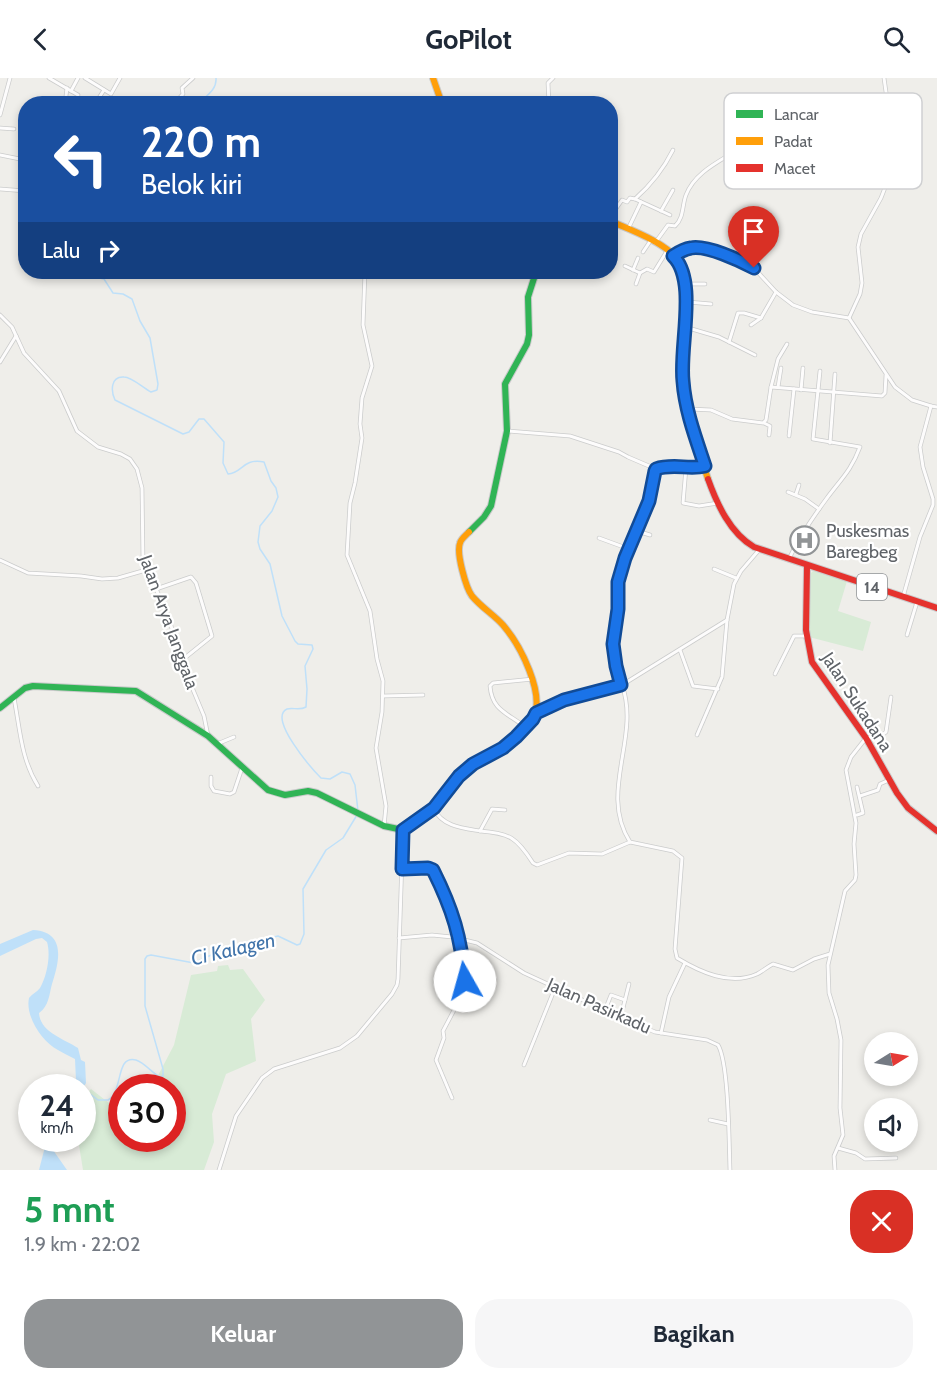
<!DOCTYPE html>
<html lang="id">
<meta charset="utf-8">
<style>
:root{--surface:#fff;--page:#f6f6f7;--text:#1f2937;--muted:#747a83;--accent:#919496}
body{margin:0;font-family:Cabin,sans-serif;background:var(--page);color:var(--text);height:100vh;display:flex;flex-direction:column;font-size:22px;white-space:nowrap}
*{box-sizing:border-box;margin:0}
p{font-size:20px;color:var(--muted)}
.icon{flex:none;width:33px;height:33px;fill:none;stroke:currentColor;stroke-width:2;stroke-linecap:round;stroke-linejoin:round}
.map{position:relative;height:1092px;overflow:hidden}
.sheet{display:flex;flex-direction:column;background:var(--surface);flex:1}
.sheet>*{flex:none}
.banner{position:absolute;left:18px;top:18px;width:600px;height:183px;border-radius:24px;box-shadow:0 3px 9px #0003;background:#1a4fa0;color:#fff;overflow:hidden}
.needle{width:39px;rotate:79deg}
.tools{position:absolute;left:864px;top:954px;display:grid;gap:12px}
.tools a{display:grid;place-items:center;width:54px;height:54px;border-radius:50%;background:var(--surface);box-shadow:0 3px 9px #0003;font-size:30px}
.speed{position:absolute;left:18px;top:996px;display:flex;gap:12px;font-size:30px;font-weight:700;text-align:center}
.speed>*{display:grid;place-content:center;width:78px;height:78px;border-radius:50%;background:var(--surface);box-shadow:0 3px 9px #0003;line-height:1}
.speed small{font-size:15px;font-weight:400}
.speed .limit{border:9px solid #d22;background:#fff;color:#111}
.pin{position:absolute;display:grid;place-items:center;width:51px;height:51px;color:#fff;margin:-62px -26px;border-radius:50% 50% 50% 0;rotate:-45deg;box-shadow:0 0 6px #0007}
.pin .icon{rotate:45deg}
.me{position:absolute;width:66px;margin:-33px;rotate:353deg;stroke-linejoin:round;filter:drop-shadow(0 0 4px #0008)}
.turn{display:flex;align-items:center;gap:21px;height:126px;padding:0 24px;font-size:27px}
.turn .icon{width:78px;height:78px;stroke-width:2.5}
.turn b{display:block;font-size:42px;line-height:51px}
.then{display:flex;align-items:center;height:57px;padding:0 24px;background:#0003;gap:12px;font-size:22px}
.round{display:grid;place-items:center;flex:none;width:63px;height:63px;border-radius:24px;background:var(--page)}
.headline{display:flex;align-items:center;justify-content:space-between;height:102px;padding:0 24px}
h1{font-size:36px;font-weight:700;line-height:45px;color:#1e9e55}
.cta{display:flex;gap:12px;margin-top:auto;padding:12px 24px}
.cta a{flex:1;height:69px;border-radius:24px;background:var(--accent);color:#fff;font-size:24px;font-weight:700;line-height:69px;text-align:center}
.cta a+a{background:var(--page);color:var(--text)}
header{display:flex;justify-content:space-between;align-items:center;height:78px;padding:0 24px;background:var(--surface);font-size:27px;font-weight:700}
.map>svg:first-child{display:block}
.green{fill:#d8ebd6}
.water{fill:#bfe0f9}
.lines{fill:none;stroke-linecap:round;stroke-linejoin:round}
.stream{stroke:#bfe0f9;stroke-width:1.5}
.street-casing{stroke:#cbcccc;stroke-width:4.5}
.fast-casing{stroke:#cacacb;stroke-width:8}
.slow-casing{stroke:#cacacb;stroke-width:8}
.jam-casing{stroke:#cacacb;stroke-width:8}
.street{stroke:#fdfcfc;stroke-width:3}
.fast{stroke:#30b455;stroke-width:6}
.slow{stroke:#ff9f0a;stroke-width:6}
.jam{stroke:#e5322d;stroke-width:6}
.route-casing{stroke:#114b97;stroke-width:15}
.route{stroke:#1a73e8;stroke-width:10}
.labels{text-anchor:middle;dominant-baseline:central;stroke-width:4.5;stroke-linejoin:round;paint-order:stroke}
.shield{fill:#fff;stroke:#8f9295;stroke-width:1.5}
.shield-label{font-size:16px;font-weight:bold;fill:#5f6368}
.poi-label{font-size:18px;fill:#5f6368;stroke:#fff;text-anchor:start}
.street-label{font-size:18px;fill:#5f6368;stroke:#fff}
.water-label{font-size:20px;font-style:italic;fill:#4174aa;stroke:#fff}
.key{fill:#fff;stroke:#cfd0d2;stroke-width:1.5}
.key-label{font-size:16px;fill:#5f6368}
</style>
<header><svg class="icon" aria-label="back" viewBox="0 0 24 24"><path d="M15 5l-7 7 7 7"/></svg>GoPilot<svg class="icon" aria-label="search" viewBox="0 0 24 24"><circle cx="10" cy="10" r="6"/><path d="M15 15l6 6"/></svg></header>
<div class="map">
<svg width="937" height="1092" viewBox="0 0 937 1092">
<rect width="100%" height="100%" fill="#efeeea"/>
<g class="green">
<polygon points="813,493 847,503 838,533 871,544 863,573 809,559 809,512 811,495"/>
<polygon points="228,887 230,892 243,891 265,922 251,941 256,983 226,996 212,1036 214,1064 204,1092 83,1092 78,1061 82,1060 83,1020 91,1011 118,1032 121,1031 122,1060 172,1060 172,1010 152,1009 174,967 191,897 217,893 218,888"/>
</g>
<g class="water">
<path d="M33,852c34,2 26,32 19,54 -3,11 -3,22 -13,29 1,19 25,26 39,35l3,12 4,2 1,21 -3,5 -10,-1 3,-6 -1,-22c-6,-3 -12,-6 -17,-9 -16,-8 -33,-34 -29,-52 3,-4 8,-6 11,-10 7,-12 11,-33 7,-46l-5,-4 -6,1 -36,17v-12z"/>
<polygon points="47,1061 56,1061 53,1072 67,1092 39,1092"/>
</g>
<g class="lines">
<g class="stream">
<path d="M198,26c8,-8 19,-14 18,-26"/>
<path d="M93,194l2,5 9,2 9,14 10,1 9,5 8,22 10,17 8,46 -1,6 -6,2c-8,-4 -19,-15 -27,-15 -14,-1 -13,15 -9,23l68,34 6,-2 10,-13h5l20,23 -1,21 5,11c15,-1 14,-16 36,-12l7,19 5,7 2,9 -6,14 -12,15 -2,16 2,7 10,15 12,52 13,25 3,3 14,1 1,4 -8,17 2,23 -1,18c-7,4 -13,0 -19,2 -20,9 26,61 34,69l9,1 12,-7 8,2 5,11 3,26"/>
<path d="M82,1010l16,12h10c16,-10 7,-45 28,-40 9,3 16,13 24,17l3,-1v-7l-18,-63v-47l2,-3 4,-1 43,8 30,-14 54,-13 19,9 3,-1 4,-10 -1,-45 23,-39 17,-12 14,-23"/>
</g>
<defs>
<g id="street">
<polyline points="49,0 78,17"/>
<polyline points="85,0 111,16 120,0"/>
<polyline points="71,13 78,0"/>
<polyline points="65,26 67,10"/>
<polyline points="95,26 104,12"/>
<polyline points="174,26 183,16 182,10 193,0"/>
<polyline points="528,26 531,23 547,26"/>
<polyline points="549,26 548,5 553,0"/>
<polyline points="0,37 10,0"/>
<polyline points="0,50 14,51"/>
<polyline points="0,77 20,81"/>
<polyline points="0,111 26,113"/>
<polyline points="635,121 670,137"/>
<polyline points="661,133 673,112"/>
<path d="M610,139l12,-17 5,2 3,-4 5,1c17,-15 28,-29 38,-49"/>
<polyline points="629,149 641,124"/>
<path d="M655,165l13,-18 7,1c9,-8 7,-21 11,-31 8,-21 30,-32 48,-43l50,28 9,-2h7l11,-8 4,-7 6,2 1,13 5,4 9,-5 17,-5h35"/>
<polyline points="643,174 651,162"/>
<polyline points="675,177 690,170 708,171 754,190 776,214 793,227 812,234 849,240 860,216 862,205 858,169 861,156 881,120 888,102 883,54 883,45 888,28 884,0"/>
<polyline points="625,188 640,195 647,191 654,194 667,173"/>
<polyline points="633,192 638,180"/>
<polyline points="365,194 363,247 372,288 362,320 360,346 362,360 355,405 350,425 347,477 370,533 377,581 383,603 382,634 376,670 386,728 384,748"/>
<polyline points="636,206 640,195"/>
<polyline points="686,206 705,206"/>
<polyline points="688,224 711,226"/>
<polyline points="0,237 12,249 24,275 59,313 77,353 98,369 121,376 130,381 137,391 142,410 143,483 168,537 181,583 204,638 208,658"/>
<polyline points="849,240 895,309 912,322 931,328"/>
<polyline points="751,247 761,240 776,214"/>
<polyline points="685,249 719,259 755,277"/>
<polyline points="729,264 738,235 744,235 761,240"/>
<polyline points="0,284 16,258"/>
<polyline points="771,309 778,281 787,266"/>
<polyline points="778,309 781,290"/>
<polyline points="801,312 803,290"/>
<polyline points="690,331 711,332 732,341 763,345 766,342 771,309 882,318 885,315 886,297"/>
<polyline points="764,345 770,348 769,357"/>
<polyline points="507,353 570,358 619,374 628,379 656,391"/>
<polyline points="789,358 794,311"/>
<polyline points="830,365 835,296"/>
<path d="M703,389c-16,2 -31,-3 -47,2l-1,2 -6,30 -24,57 -7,24v22l-5,40 3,22 6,19 105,-65"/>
<polyline points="686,390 683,425 699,428 718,425"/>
<polyline points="788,414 805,421 819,431"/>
<polyline points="796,416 799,407"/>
<polyline points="637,453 650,457"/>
<polyline points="599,460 629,471"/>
<path d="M789,481c10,-22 24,-42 38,-61 14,-19 24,-27 33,-51l-47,-8 7,-68"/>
<polyline points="0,482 28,495 81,498 102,501 118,500 146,492"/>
<polyline points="714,491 736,500"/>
<polyline points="156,511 191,499 196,505 212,558 181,583"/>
<polyline points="903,519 920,459 933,427 933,421 923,389 920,369 931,328 937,329"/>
<polyline points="907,557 917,524"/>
<polyline points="680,572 693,608 718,611"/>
<polyline points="775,596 794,558 807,558"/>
<polyline points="383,618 423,617"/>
<path d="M14,620c6,31 7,61 24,88"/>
<path d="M536,635l28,-13 58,-15c19,52 -24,107 8,157l43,9 9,7 -7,91 2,9c23,14 53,28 80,16 6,-3 10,-7 16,-10l20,6 21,-11 16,-5"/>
<path d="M525,649c-17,-14 -33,-16 -35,-41l3,-3 40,-4"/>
<polyline points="697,657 722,599 727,542 734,506 741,493 759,472"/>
<polyline points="217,666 234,659"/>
<polyline points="211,699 211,708 214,713 230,716 234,714 242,690"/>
<polyline points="860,718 878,712 880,706 889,702"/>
<path d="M434,731c8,17 28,19 46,22l12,-22 13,1"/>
<polyline points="857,737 863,735 857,709"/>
<path d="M480,753c30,2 37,7 53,32l4,2 32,-12 33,1 28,-12"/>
<polyline points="402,791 428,790 433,792 443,811 460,861 465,903 462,917 443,953 444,960 436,982 452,1020"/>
<path d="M399,860l33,-3 20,2 25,6 47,30 102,47 29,12 52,8 11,5c11,18 11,100 12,125"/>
<polyline points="623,930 629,906"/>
<polyline points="605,932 611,917 625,922"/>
<polyline points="661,955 669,919 685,885"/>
<polyline points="524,987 555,910"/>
<polyline points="710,1042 728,1046"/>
<polyline points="838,1070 856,1075 865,1081 896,1080"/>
<polyline points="219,1092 236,1038 262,1000 274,991 340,970 357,958 392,916 397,907 398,901 403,752"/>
<polyline points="835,1092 834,1078 843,1057 840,1030 841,962 837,941 829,915 828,887 845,813 855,802 856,797 854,766 856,745 846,692 851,679 866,660 882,657 886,654 891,619"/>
</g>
<g id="fast">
<polyline points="469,454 484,439 491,428 507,353 505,306 527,266 529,257 528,219 536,194"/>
<polyline points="0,630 25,610 33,608 136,613 208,658 268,712 285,717 308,713 317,715 384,748 403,752 434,731 449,711"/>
</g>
<g id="slow">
<polyline points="433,0 442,26"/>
<path d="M610,143c21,9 58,22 70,42 16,27 1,82 3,114 3,35 14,69 25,102"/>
<path d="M449,711c19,-25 29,-25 53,-40 11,-8 21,-20 31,-30 13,-25 -13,-74 -30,-94 -9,-10 -22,-18 -31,-29 -6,-8 -16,-43 -12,-53 1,-4 5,-7 9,-11"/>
</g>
<g id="jam">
<path d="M708,401c9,25 22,54 46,68l183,61"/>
<polyline points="807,489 806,552 812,584 866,660 897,715 908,730 937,753"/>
</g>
</defs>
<use href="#street" class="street-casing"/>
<use href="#fast" class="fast-casing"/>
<use href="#slow" class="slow-casing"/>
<use href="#jam" class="jam-casing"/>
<use href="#street" class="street"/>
<use href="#fast" class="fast"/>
<use href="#slow" class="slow"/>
<use href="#jam" class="jam"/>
</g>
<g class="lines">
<defs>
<path id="route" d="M465,903c-4,-44 -12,-71 -32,-111l-5,-2 -26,1 1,-39 31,-22 25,-32 14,-12 30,-16 13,-11 17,-18 3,-6 28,-13 57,-15 -5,-19 -3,-22 5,-35v-27l7,-24 24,-57 6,-30 1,-2c17,-6 33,1 49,-3 -9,-27 -20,-56 -22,-85 -4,-34 15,-101 -10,-125 6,-4 11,-7 18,-8 16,-3 48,12 63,20"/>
</defs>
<use href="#route" class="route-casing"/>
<use href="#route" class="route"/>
</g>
<defs>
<symbol id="hospital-ring" viewBox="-11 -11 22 22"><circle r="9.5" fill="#fff" stroke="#919496" stroke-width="1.5"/><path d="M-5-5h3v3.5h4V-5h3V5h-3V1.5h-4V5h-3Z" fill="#919496"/></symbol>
</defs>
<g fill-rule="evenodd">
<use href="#hospital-ring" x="788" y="446" width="33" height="33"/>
</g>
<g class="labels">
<rect class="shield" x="857" y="496" width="30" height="26" rx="4.5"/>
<g class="shield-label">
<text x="872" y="509">14</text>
</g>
<g class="poi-label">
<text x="826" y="453">Puskesmas<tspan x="826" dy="21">Baregbeg</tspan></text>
</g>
<g class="street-label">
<text transform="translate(169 544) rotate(70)">Jalan Arya Janggala</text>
<text transform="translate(857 624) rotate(57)">Jalan Sukadana</text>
<text transform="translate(599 928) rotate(24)">Jalan Pasirkadu</text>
</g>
<g class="water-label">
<text transform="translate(233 871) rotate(-13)">Ci Kalagen</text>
</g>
</g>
<rect x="724" y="15" width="198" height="96" rx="9" class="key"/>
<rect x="736" y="32" width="27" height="8" fill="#30b455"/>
<rect x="736" y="59" width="27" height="8" fill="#ff9f0a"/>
<rect x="736" y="86" width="27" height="8" fill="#e5322d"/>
<g class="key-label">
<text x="774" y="42">Lancar</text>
<text x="774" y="69">Padat</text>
<text x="774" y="96">Macet</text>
</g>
</svg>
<div class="tools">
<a><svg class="needle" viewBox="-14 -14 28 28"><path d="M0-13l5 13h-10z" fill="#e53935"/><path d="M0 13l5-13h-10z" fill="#747a83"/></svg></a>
<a><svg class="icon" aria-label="sound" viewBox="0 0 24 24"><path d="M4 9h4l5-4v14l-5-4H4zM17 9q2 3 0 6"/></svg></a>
</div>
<div class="speed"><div>24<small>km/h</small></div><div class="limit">30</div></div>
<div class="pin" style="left:754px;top:190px;background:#d93025"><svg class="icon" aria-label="arrive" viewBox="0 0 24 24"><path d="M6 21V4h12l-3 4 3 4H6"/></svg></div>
<svg class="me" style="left:465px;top:903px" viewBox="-20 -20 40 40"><circle r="19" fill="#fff"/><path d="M0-13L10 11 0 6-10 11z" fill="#1a73e8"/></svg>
<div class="banner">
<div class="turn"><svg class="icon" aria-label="left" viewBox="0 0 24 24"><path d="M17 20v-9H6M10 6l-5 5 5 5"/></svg><div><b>220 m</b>Belok kiri</div></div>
<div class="then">Lalu<svg class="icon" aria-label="right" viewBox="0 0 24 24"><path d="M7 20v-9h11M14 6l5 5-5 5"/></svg></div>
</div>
</div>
<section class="sheet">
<div class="headline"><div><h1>5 mnt</h1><p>1.9 km · 22:02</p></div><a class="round" style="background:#d93025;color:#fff"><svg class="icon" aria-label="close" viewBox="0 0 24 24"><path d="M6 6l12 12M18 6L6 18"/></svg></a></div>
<div class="cta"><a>Keluar</a><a>Bagikan</a></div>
</section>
